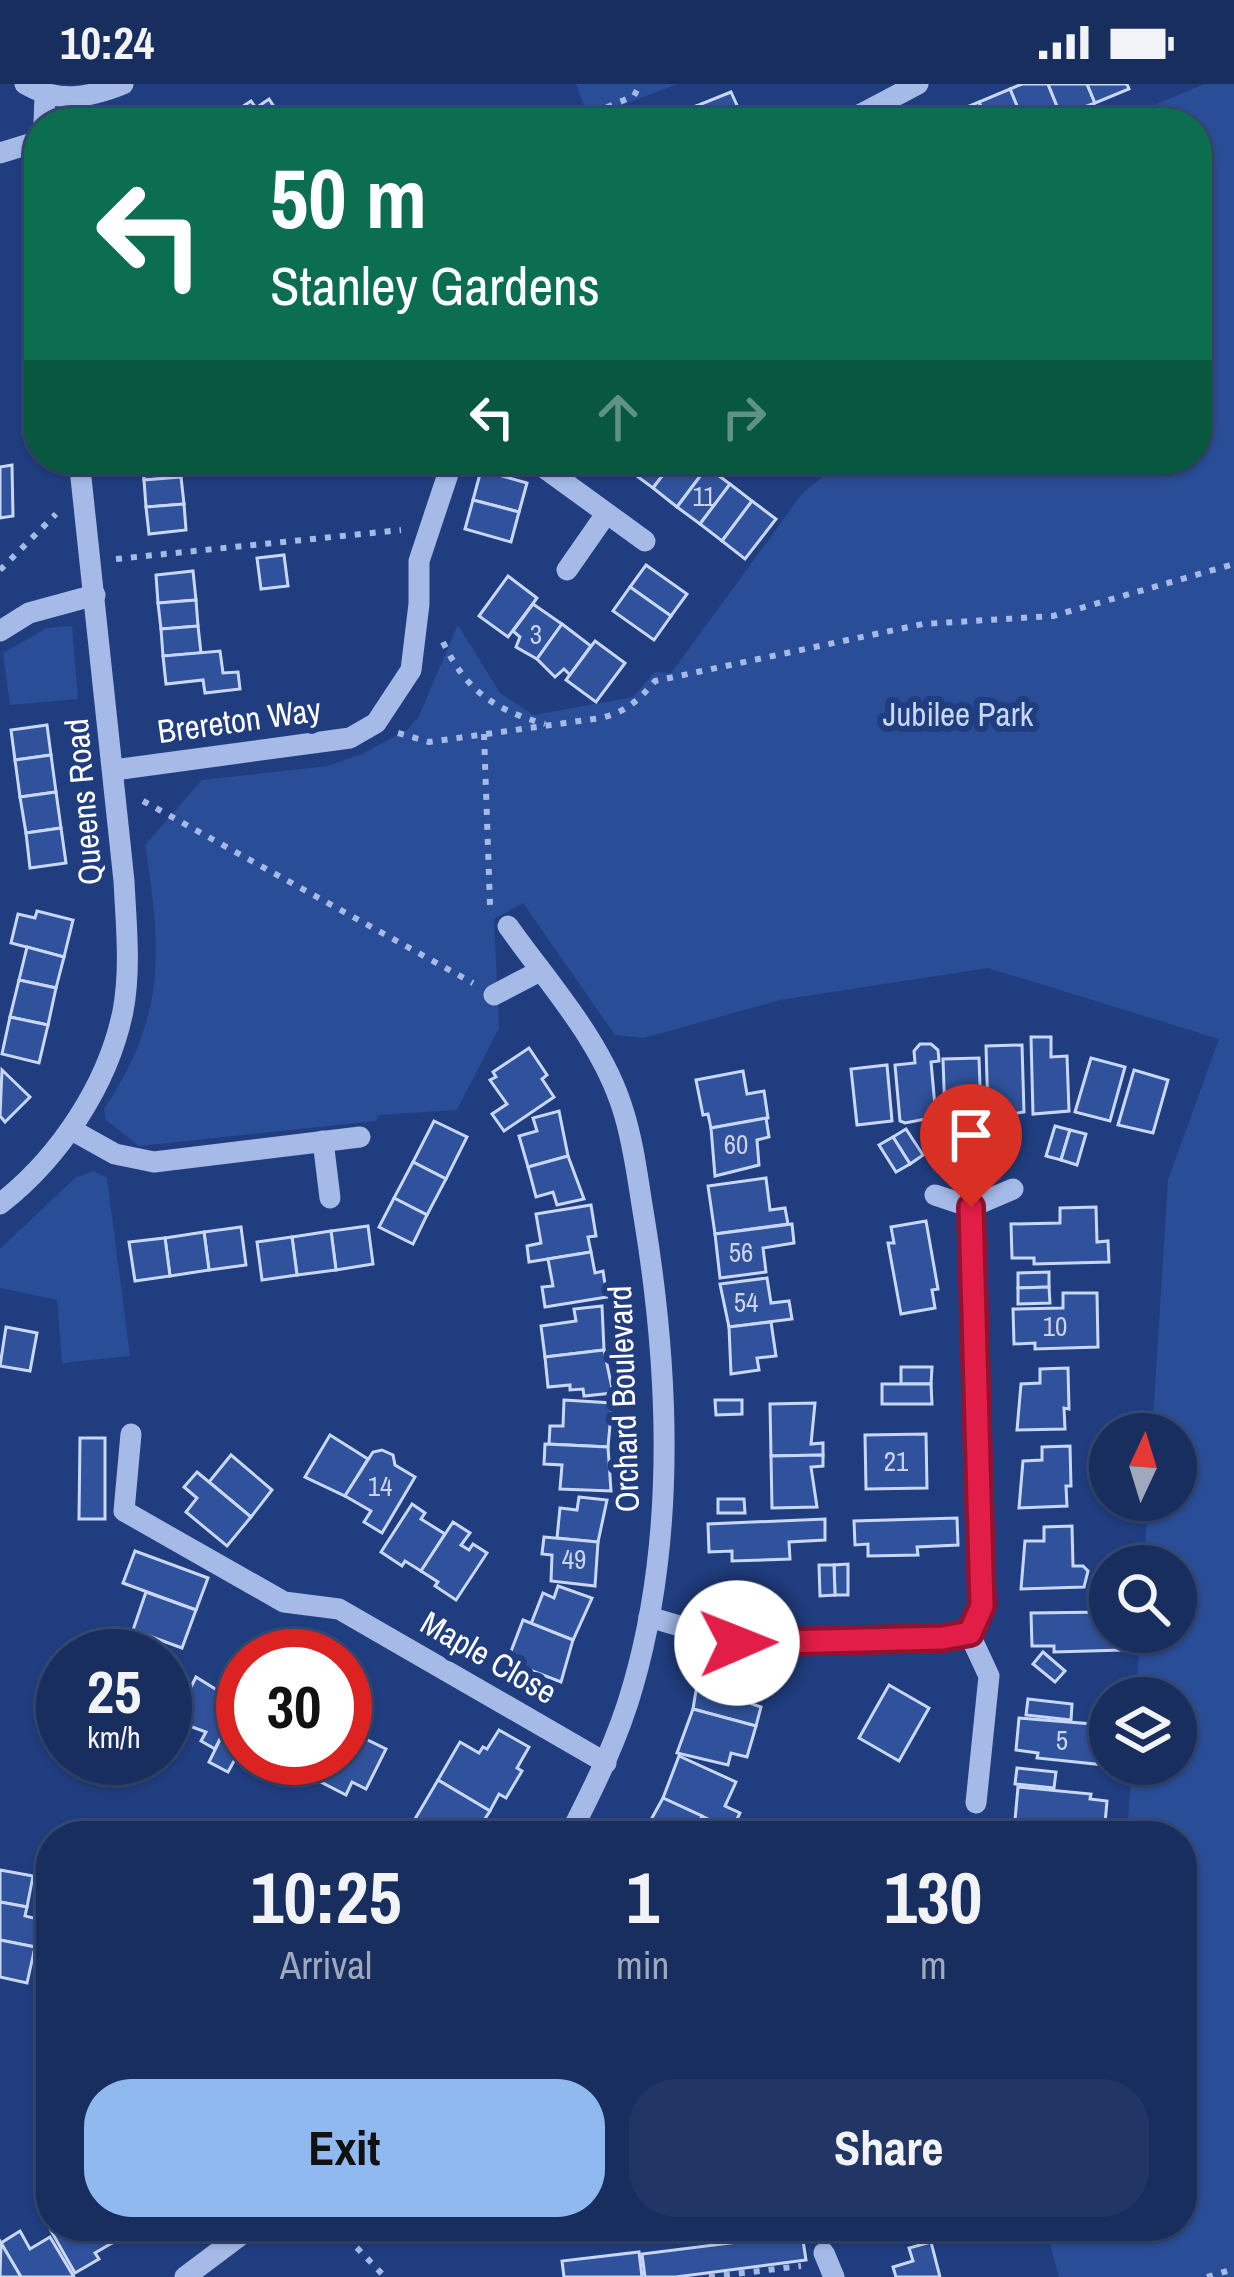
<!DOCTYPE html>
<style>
:root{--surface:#182e5f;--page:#213665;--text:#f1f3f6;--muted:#9fa8bd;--line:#364a74;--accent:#90b9f0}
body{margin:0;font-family:"Archivo Narrow",sans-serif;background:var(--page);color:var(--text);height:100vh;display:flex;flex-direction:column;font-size:45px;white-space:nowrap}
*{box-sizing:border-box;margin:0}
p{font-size:39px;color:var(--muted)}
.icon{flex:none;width:66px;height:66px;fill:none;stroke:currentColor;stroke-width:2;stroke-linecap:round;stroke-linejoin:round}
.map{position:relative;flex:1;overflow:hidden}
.details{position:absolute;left:36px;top:1737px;width:1161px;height:420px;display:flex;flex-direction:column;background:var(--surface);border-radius:48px;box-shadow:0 3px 9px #0004,0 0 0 3px var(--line)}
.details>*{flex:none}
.hud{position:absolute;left:24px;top:24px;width:1188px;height:366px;border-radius:48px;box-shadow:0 3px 9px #0004,0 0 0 3px var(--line);background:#0b6e4f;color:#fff;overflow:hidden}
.needle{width:78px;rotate:4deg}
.buttons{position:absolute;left:1089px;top:1329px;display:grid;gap:24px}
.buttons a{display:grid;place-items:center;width:108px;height:108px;border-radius:50%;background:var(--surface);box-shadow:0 3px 9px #0004,0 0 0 3px var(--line);font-size:60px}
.speed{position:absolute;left:36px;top:1545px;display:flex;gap:24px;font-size:60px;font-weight:700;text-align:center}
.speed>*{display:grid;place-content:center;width:156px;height:156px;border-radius:50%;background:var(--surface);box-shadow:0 3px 9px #0004,0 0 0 3px var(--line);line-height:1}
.speed small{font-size:30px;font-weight:400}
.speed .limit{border:18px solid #d22;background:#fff;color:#111}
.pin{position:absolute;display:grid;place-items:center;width:102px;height:102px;color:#fff;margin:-123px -51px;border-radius:50% 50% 50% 0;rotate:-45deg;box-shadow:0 0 12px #0007}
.pin .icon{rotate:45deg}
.me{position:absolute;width:132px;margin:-66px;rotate:89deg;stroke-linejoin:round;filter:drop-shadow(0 0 9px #0008)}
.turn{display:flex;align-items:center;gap:42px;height:252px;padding:0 48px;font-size:54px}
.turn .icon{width:156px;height:156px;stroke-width:2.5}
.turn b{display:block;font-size:84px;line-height:102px}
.lanes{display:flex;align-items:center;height:114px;padding:0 48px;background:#0003;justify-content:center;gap:60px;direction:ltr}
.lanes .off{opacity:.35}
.eta{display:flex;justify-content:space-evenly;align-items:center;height:204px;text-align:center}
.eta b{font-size:72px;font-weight:700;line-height:84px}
.cta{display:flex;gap:24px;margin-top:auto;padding:24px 48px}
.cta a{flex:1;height:138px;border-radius:48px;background:var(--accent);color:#111;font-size:48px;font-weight:700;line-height:138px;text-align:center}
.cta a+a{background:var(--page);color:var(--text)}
.status{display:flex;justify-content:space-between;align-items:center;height:84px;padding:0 60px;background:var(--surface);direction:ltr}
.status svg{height:33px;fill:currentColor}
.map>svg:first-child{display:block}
.green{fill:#2a4d97}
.building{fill:#30529c;stroke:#c8d7f6;stroke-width:3}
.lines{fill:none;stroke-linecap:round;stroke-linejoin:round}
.path{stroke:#a5bae7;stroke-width:6;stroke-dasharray:6 9;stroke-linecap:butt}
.minor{stroke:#a5bae7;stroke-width:21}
.route-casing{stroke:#92132f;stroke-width:30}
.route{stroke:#e11d48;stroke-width:21}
.labels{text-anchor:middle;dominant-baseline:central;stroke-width:12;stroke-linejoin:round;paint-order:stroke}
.number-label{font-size:27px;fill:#cbd4e6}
.park-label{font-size:33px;fill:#c8d7f6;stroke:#203d7f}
.street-label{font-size:33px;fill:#fff;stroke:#203d7f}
</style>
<div class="status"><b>10:24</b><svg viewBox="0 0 49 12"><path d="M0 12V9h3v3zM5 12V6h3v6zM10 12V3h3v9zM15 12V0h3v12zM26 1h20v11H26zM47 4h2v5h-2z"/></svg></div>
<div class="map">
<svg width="1234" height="2193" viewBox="0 0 1234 2193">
<rect width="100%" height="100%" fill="#203d7f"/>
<g class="green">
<polygon points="576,0 678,0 598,30 601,39 591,39"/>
<path d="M1205,0h29v2193h-175l-14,-51h137v-390h-55l5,-72h44v-66h-40l4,-66h36v-66h-32l4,-66h28v-66h-24l16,-254 51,-141 -231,-71 -208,32 -136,38 -29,-3 -92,-132 -29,16 5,109 -42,82 -79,5 -2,6 -237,25 -33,-26 -2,-11c62,-93 58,-157 41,-264l57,-65 125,-14 35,-12 45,-24 11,-12 40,-93 42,68 34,22 99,-18 22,-25 16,1 131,-179 42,-35h353v-336h-87z"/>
<polygon points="72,542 78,615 10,621 3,569 47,544"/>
<polygon points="93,1087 107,1094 130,1272 62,1279 57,1216 0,1204 0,1165 75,1094"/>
</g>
<g class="building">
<polygon points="1022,0 1048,0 1061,32 1045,39 1024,39 1010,5"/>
<polygon points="1048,0 1087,0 1095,19 1061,32"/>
<polygon points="1087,0 1127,0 1129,5 1095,19"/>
<polygon points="1010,5 1024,39 987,39 979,18"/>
<polygon points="731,8 745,39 703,39 696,22"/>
<polygon points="269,15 282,35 292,39 217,39 251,17 256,24"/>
<polygon points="979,18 987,39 948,39 945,32"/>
<polygon points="696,22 703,39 665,39 664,37"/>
<polygon points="142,375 179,375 181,393 144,396"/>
<polygon points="640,375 675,375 653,404 630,387"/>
<polygon points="675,375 697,375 707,383 677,423 653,404"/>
<polygon points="12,381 13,432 0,434 0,383"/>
<polygon points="707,383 730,400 700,440 677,423"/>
<polygon points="481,386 527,399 519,428 473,416"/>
<polygon points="181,393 184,420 146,423 144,396"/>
<polygon points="730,400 752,417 722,457 700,440"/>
<polygon points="473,416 519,428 511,458 465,445"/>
<polygon points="752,417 776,435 745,475 722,457"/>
<polygon points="184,420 186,446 149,450 146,423"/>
<polygon points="284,471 288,502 261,505 257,474"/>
<polygon points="646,481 687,510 671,532 630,503"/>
<polygon points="193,487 196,516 158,519 156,491"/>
<polygon points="508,492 537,514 508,553 479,532"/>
<polygon points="630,503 671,532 654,556 613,527"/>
<polygon points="196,516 198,542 161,545 158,519"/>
<polygon points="533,520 562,540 537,575 516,563 520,553 513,547"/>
<polygon points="562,540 591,562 570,591 564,585 555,593 537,575"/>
<polygon points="198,542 201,569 163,572 161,545"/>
<polygon points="595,557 625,579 596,618 566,596"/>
<polygon points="220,567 223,589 238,588 240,605 205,609 203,596 166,600 163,572"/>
<polygon points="47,641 51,671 15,676 11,646"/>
<polygon points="51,671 56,708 20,713 15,676"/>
<polygon points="56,708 61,744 26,749 20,713"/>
<polygon points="61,744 66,779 30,784 26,749"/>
<polygon points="37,827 73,836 64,873 11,859 18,830 35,834"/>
<polygon points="27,863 64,873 56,904 19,896"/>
<polygon points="19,896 56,904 48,941 10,933"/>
<polygon points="10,933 48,941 39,979 2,970"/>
<polygon points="1031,953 1051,953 1051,973 1067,972 1069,1027 1033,1030"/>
<polygon points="920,960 931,960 938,966 939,977 931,978 936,1033 905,1039 900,1037 895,981 915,979 914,967"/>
<polygon points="1022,961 1024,1028 992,1033 988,1031 986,962"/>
<polygon points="529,964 547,991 542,995 554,1013 504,1047 492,1030 507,1020 490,996 496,993 493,988"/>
<polygon points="979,974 981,1029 964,1030 964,1034 945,1032 943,975"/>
<polygon points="1091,974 1125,983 1110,1037 1075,1028"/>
<polygon points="887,981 892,1037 857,1041 851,985"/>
<polygon points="2,986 30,1013 5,1038 0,1032"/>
<polygon points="1134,986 1168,996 1153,1049 1118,1041"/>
<polygon points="743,987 747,1010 764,1007 768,1034 711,1044 708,1030 703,1031 696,996"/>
<polygon points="559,1027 568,1072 528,1083 519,1052 537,1047 533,1034"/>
<polygon points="766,1034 769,1053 757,1056 759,1081 715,1092 711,1044"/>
<polygon points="434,1037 467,1053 446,1095 413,1078"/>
<polygon points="1055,1042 1070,1046 1061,1076 1046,1072"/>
<polygon points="906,1045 923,1071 910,1080 893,1053"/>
<polygon points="1070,1046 1086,1050 1077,1081 1061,1076"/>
<polygon points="1009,1048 1010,1080 994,1081 993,1049"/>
<polygon points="977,1049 993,1049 994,1081 978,1081"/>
<polygon points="893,1053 910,1080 896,1088 879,1061"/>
<polygon points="568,1072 584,1115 557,1121 553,1108 536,1113 528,1083"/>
<polygon points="413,1078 446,1095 427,1131 394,1114"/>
<polygon points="766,1094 770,1126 785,1124 788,1140 715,1150 708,1102"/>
<polygon points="394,1114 427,1131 413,1160 379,1143"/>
<polygon points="591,1121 596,1152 588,1153 591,1168 529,1178 527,1162 541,1159 536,1130"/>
<polygon points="1096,1123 1097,1158 1108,1157 1109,1178 1034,1180 1034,1174 1012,1174 1011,1140 1060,1139 1060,1124"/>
<polygon points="926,1137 938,1205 932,1206 935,1224 901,1230 888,1159 894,1159 891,1143"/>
<polygon points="792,1140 794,1159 763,1164 766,1188 720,1194 715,1150"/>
<polygon points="368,1142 373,1180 336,1186 331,1147"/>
<polygon points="241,1143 246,1181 209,1186 204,1148"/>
<polygon points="331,1147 336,1186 297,1191 292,1153"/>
<polygon points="204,1148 209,1186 170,1192 165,1154"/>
<polygon points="292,1153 297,1191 262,1196 257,1158"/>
<polygon points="165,1154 170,1192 135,1197 129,1158"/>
<polygon points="591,1168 595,1189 603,1187 607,1213 545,1223 542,1203 553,1202 548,1175"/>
<polygon points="1049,1188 1049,1203 1018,1204 1018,1189"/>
<polygon points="767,1194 771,1219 789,1217 792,1235 729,1243 720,1200"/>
<polygon points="1049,1203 1050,1219 1018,1220 1018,1204"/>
<polygon points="1063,1209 1097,1209 1098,1263 1035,1265 1035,1259 1014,1260 1013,1225 1063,1224"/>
<polygon points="602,1222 604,1266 545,1273 541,1242 576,1237 574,1225"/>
<polygon points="771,1238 776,1272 757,1274 759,1286 731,1290 729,1243"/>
<polygon points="6,1243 37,1249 30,1287 0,1282"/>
<polygon points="604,1266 613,1309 584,1312 583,1305 570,1306 570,1301 548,1303 545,1273"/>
<polygon points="901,1283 932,1283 931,1300 901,1300"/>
<polygon points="1068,1284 1069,1325 1064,1324 1065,1345 1017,1346 1021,1300 1040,1299 1040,1285"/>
<polygon points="882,1300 931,1300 932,1320 882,1320"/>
<polygon points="564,1316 612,1319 608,1363 549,1360 550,1342 563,1342"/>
<polygon points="715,1316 742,1316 742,1330 716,1331"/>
<polygon points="815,1319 811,1360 823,1359 823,1371 771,1372 770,1320"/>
<polygon points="926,1350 927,1404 866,1405 865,1351"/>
<polygon points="330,1351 368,1375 345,1412 305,1393"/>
<polygon points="80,1354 105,1354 105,1435 79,1435"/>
<polygon points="545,1360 608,1363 611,1407 560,1405 562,1381 544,1380"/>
<polygon points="1070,1362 1071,1402 1066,1402 1067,1422 1019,1424 1023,1377 1042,1376 1042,1363"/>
<polygon points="382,1366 393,1371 395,1381 415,1393 382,1449 364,1438 371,1427 345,1412 373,1368"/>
<polygon points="231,1371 272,1406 251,1433 209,1398"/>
<polygon points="823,1371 823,1382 811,1383 817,1423 772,1424 771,1372"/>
<polygon points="197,1388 251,1433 227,1462 186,1428 197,1414 184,1403"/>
<polygon points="579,1413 607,1416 598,1458 557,1454 560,1424 577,1426"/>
<polygon points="718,1415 744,1415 745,1429 718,1429"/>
<polygon points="412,1420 425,1429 421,1435 445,1450 421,1487 405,1477 402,1482 381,1468"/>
<polygon points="957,1434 958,1461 917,1463 918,1471 868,1472 868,1460 855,1461 854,1437"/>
<polygon points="825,1435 825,1456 789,1458 790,1475 732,1477 732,1467 709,1468 708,1440"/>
<polygon points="453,1438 470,1449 461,1461 469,1466 473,1460 487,1469 456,1516 435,1502 438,1498 421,1487"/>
<polygon points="1072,1442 1073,1482 1083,1482 1088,1487 1084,1503 1021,1505 1025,1457 1044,1457 1044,1443"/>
<polygon points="544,1453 598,1458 595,1502 551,1497 552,1471 542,1470"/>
<polygon points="135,1467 208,1494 196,1526 123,1499"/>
<polygon points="848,1480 848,1511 835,1511 834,1481"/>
<polygon points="819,1481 834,1481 835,1511 820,1512"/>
<polygon points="558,1502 592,1514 573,1556 531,1540 543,1509 554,1514"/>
<polygon points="146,1508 196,1526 182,1564 133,1546"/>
<polygon points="1105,1528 1105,1532 1110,1532 1110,1548 1122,1548 1123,1566 1054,1568 1054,1562 1032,1562 1031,1529"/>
<polygon points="523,1536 573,1556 561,1598 517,1581 510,1570"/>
<polygon points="1043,1568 1065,1587 1055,1598 1033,1580"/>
<polygon points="701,1576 759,1595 752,1620 761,1623 756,1642 693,1625"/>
<polygon points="196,1593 238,1619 215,1665 201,1657 206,1648 165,1633 167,1608 184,1617"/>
<polygon points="889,1601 929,1624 899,1677 859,1654"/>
<polygon points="1028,1615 1072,1620 1071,1636 1026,1631"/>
<polygon points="238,1619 243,1621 243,1670 239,1668 228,1688 209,1678"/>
<polygon points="693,1625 756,1642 747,1673 731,1669 728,1681 677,1669"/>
<polygon points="1019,1634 1092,1640 1092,1645 1108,1646 1105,1681 1037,1674 1038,1669 1016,1666"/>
<polygon points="345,1645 386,1665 366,1705 352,1698 346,1711 319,1697 331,1674 345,1674"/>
<polygon points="499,1646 529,1663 517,1684 522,1687 506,1714 499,1710 490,1727 438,1696 460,1658 479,1669 483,1663 487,1665"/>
<polygon points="679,1672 736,1698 725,1722 740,1729 732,1746 663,1714"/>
<polygon points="280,1674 331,1674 320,1695 287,1682 289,1679"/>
<polygon points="1017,1684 1056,1688 1054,1704 1015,1700"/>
<polygon points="438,1696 490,1727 479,1744 484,1747 481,1752 443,1752 415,1735"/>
<polygon points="1018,1703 1091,1710 1090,1715 1107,1717 1104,1751 1036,1744 1036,1738 1015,1736"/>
<polygon points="663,1714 702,1732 693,1752 642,1752"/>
<polygon points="0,1786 33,1792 27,1823 0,1818"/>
<polygon points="0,1818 27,1823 25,1832 46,1837 40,1864 0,1856"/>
<polygon points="0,1856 35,1863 27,1899 0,1893"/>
<polygon points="56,2142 102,2142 112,2159 95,2169 99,2175 75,2189 50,2145"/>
<polygon points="102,2142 147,2142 112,2159"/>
<polygon points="20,2147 30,2165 50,2153 74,2193 21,2193 1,2159"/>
<polygon points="802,2150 806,2176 676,2193 645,2193 642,2170"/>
<polygon points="931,2158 940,2193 896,2193 893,2183 913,2177 909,2164"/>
<polygon points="1,2159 21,2193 0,2193"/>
<polygon points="639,2168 642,2193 564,2193 562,2177"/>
</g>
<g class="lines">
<g class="path">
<polyline points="589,39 586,32 634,12 640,0"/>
<polyline points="116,475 401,446"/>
<polyline points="0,486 56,430"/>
<path d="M443,558c23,49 52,68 102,82"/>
<path d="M398,649l31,9 172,-24c25,-6 38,-18 54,-37l268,-57 130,-8 181,-52"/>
<polyline points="484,650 490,821"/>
<polyline points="143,717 473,899"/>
<polyline points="336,2142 385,2193"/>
<polyline points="709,2193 801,2182"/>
<polyline points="1207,2193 1234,2185"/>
</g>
<g class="minor">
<path d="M25,0c34,20 63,14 98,0"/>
<polyline points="44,39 45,12"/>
<polyline points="844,39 918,0"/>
<polyline points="0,69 39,57"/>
<polyline points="532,375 645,457"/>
<polyline points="567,486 606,430"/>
<polyline points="0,547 29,529 95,511"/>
<polyline points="114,686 350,654 376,639 411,586 419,520 419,477 453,375"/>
<path d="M508,842c41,58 94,115 115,184 11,34 15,72 21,107 25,152 32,320 -11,469 -15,53 -39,101 -64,150"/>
<polyline points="494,911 540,887"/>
<polyline points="72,1046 115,1070 154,1078 360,1053"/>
<polyline points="323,1057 330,1114"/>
<polyline points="935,1111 971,1123 1013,1105"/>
<path d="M0,1120c59,-46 108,-119 123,-193 8,-42 3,-88 1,-130l-45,-422"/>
<polyline points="131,1350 124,1427 284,1518 339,1525 606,1679"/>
<polyline points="649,1533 737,1559 943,1554 969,1549 982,1522 971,1123"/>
<polyline points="969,1549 989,1592 976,1719"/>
<polyline points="557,2149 617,2142"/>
<polyline points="824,2169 834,2193"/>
<polyline points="185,2193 253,2142"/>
</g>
</g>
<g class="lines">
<defs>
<polyline id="route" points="737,1559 943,1554 970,1549 982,1522 971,1123"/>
</defs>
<use href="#route" class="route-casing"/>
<use href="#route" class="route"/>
</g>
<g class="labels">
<g class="number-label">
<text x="704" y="412">11</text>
<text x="536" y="550">3</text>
<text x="736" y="1060">60</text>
<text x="741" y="1168">56</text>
<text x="746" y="1218">54</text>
<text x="1055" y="1242">10</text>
<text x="896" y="1377">21</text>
<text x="380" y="1402">14</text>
<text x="574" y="1475">49</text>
<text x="1062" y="1656">5</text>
</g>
<g class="park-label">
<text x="958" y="630">Jubilee Park</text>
</g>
<g class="street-label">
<text transform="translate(239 636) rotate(-8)">Brereton Way</text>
<text transform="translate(83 718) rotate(-95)">Queens Road</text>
<text transform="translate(623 1315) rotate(-92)">Orchard Boulevard</text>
<text transform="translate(489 1573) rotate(30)">Maple Close</text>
</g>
</g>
</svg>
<div class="buttons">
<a><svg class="needle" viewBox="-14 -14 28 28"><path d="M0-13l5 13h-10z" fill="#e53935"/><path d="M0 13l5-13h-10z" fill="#9fa8bd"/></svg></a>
<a><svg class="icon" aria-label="search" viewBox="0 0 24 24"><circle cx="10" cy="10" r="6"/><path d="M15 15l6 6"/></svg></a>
<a><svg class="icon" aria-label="layers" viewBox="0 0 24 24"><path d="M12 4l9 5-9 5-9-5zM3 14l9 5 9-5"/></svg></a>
</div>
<div class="speed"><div>25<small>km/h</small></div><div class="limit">30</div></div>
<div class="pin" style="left:971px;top:1123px;background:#d93025"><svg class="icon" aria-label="arrive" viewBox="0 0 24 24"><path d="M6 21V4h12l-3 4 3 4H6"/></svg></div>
<svg class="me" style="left:737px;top:1559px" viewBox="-20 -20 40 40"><circle r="19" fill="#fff"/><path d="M0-13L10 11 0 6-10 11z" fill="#e11d48"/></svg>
<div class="hud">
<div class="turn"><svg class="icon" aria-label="left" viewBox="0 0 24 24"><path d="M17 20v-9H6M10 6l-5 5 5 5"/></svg><div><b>50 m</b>Stanley Gardens</div></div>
<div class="lanes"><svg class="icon" aria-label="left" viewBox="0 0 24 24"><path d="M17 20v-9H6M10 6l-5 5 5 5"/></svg><svg class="icon off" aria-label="ahead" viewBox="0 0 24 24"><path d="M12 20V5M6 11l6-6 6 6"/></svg><svg class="icon off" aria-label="right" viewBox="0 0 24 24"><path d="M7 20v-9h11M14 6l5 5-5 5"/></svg></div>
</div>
<section class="details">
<div class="eta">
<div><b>10:25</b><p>Arrival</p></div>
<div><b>1</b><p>min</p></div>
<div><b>130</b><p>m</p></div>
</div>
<div class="cta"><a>Exit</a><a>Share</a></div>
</section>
</div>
